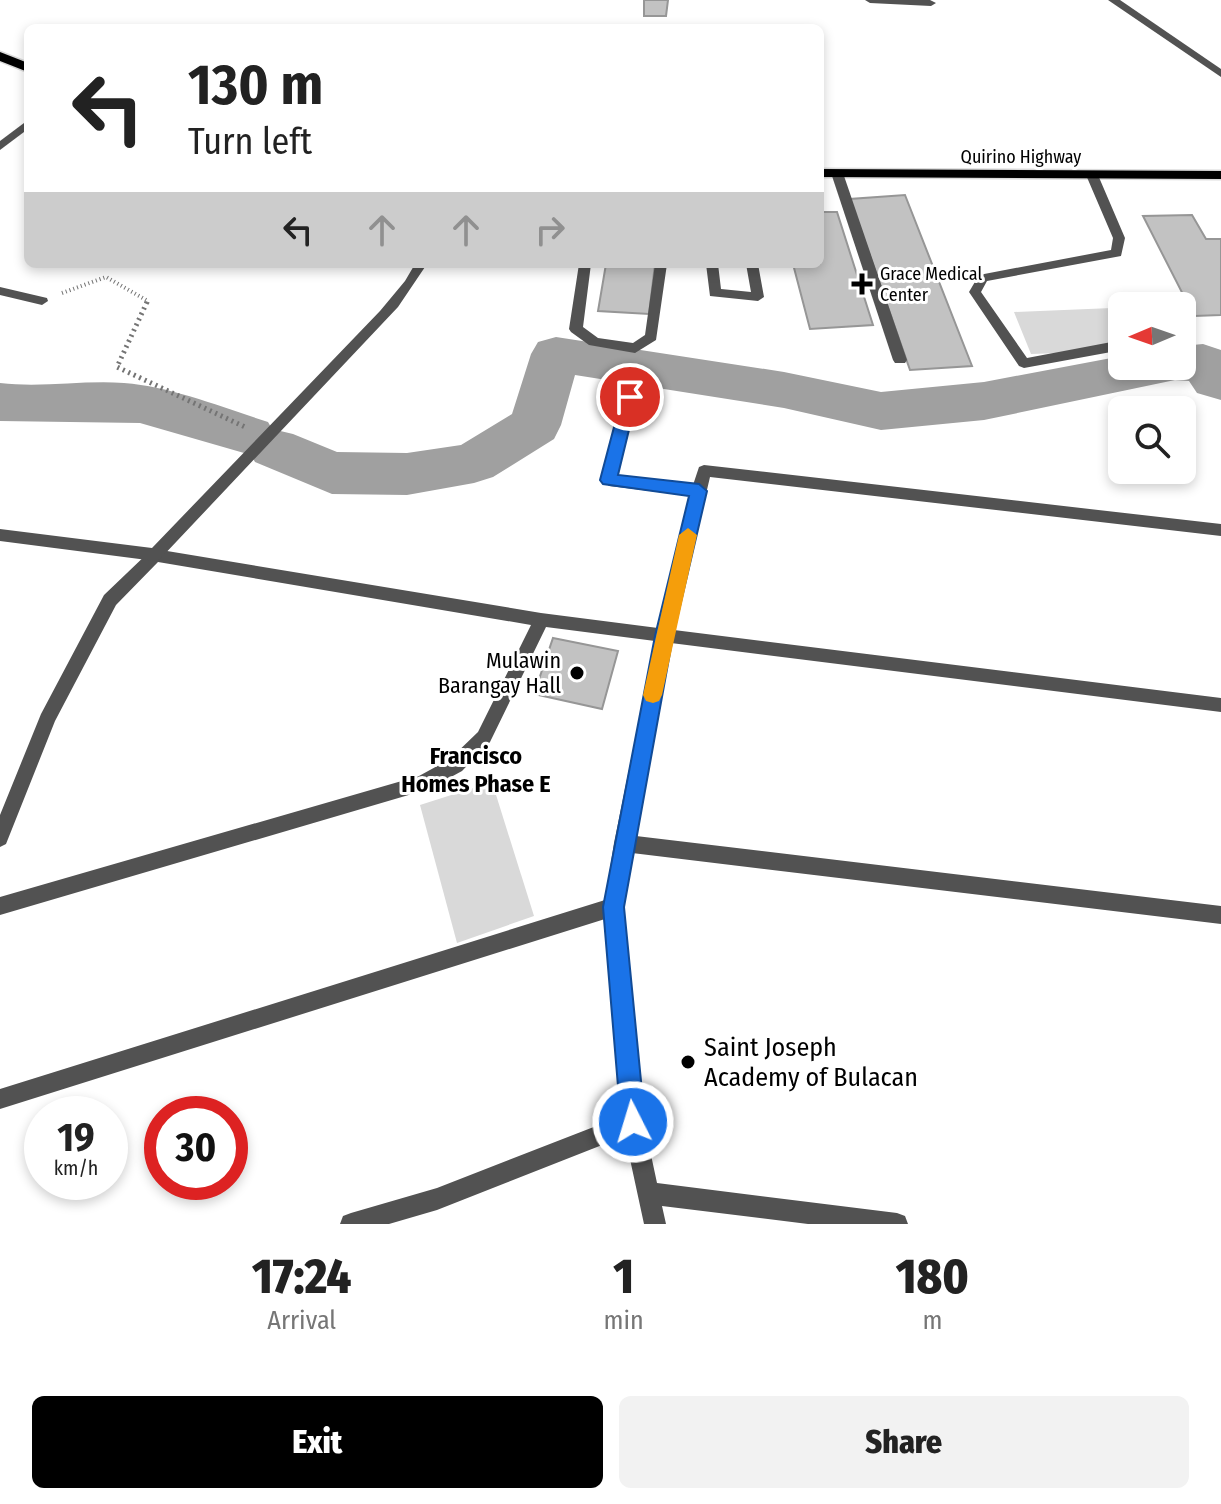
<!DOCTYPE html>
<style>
:root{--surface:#fff;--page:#f2f2f2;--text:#222;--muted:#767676;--accent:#000}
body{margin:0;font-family:"Fira Sans Condensed",sans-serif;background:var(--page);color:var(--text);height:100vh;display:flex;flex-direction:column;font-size:30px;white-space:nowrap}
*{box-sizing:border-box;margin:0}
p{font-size:26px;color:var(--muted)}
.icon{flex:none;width:44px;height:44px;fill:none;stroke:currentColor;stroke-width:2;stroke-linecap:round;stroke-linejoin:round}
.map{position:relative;height:1224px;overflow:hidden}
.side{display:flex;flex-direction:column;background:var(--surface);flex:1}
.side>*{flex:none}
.banner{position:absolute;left:24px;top:24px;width:800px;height:244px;border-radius:12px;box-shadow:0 4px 12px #0003;background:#fff;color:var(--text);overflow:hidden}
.needle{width:52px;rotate:268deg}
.buttons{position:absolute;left:1108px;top:292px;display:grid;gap:16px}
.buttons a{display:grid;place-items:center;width:88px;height:88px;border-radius:12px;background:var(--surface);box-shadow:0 4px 12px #0003;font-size:40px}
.speed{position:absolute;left:24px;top:1096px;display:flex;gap:16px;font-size:40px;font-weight:700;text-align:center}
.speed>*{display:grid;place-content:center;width:104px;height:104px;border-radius:50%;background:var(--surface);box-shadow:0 4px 12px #0003;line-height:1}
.speed small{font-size:20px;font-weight:400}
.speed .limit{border:12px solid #d22;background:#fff;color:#111}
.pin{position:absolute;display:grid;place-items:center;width:68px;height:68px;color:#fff;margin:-34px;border:4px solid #fff;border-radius:50%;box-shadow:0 2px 8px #0007}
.me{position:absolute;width:88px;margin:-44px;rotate:355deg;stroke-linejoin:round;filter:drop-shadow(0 0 6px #0008)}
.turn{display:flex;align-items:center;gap:28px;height:168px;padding:0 32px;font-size:36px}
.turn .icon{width:104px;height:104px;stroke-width:2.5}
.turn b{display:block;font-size:56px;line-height:68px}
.lanes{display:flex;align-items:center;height:76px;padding:0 32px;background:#0003;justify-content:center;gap:40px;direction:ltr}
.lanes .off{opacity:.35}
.eta{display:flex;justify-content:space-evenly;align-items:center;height:136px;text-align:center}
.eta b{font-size:48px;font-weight:800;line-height:56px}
.button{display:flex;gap:16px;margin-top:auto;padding:16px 32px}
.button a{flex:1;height:92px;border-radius:12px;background:var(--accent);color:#fff;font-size:32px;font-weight:800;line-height:92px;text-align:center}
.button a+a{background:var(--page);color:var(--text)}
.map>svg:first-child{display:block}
.green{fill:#d9d9d9}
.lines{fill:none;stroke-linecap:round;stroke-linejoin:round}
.river{fill:#a0a0a0;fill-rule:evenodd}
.building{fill:#c2c2c2;stroke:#969696;stroke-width:2}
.primary-casing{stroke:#dbdbdb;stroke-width:3}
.path-far1{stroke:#747474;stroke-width:4;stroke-dasharray:1 3;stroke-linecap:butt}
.path{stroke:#747474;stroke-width:5;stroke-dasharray:2 4;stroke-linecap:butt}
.service{fill:#525252;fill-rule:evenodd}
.minor{fill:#525252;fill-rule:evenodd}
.tertiary{fill:#525252;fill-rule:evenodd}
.primary{fill:#000;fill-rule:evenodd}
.route{fill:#1a73e8;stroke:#114b97;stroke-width:2}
.slow{fill:#f59e0b}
.poi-dot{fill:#000;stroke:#fff;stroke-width:3}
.labels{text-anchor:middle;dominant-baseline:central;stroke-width:6;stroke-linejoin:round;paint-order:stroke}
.far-street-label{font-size:18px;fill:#000;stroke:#fff}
.far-poi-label{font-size:18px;fill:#000;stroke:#fff;text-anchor:start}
.poi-label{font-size:22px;fill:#000;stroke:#fff;text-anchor:end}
.neighbourhood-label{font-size:24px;font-weight:bold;fill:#000;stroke:#fff}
.near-poi-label{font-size:26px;fill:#000;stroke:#fff;text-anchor:start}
</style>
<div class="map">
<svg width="1221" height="1224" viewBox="0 0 1221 1224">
<rect width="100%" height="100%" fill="#fff"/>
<g class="green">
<polygon points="1112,308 1122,329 1122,351 1031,354 1014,312"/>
<polygon points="492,782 534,916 457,943 420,805"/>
</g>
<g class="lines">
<path class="river" d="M556,337l228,35 97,20 103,-10 138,-26v10h60v-20l21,-2 18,6v50l-24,-7 -8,-12 -14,-1 -191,40 -103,10 -97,-22 -209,-33 -14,50 -7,14 -61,38 -19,6 -67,12 -75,-1 -77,-32 -4,-7 -111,-32 -140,-2v-38c42,5 83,-3 124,0 49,4 97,24 144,39l4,7 21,5 44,18 70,1 54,-8 51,-31 19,-60 7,-12z"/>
</g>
<g class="building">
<polygon points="644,0 668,0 666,16 644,16"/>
<polygon points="905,195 972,366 910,370 850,199"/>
<polygon points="820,212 837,212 873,325 810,329 793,264 820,264"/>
<polygon points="1192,215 1206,239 1221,239 1221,315 1194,316 1143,216"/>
<polygon points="606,264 655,264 649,314 598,311"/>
<polygon points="553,638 618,651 602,709 534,694"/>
</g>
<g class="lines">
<defs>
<g id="primary">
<polygon points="0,52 28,63 28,72 0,61"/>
<polygon points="820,169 1221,171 1221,179 820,177"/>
</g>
</defs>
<use href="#primary" class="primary-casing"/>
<polyline class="path-far1" points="62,293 106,277 148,301 147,304"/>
<polyline class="path" points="147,302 117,367 245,427"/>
<g class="service">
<polygon points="837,170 843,173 907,360 905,363 895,363 893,360 831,173"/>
<polygon points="1092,172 1098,175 1125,238 1121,256 987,281 981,292 1027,358 1122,340 1122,350 1024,368 1019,366 969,292 979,275 1111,250 1113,238 1086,175"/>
<polygon points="579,264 591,264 583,327 598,338 633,343 645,335 655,264 667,264 656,340 635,353 589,345 571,332 569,329"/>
<polygon points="706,264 718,264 721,289 751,292 746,264 758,264 764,297 758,301 710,296"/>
</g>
<g class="minor">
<polygon points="865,0 930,0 936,3 931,6 870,3"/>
<polygon points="1108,0 1120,0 1221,69 1221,77"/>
<polygon points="28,120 28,129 0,150 0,141"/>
<polygon points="0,287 47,298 48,301 42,305 0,295"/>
<polygon points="637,365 644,370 617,475 693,485 699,467 704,465 1221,524 1221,536 710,477 674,630 1221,698 1221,712 671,643 636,836 1221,906 1221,924 632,853 622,907 644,1122 657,1183 897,1213 905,1216 908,1224 808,1224 662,1206 666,1224 644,1224 625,1136 437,1210 389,1224 340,1224 343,1216 351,1213 437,1188 622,1116 605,919 0,1109 0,1089 605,900 614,843 655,641 546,627 490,742 462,771 429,789 0,915 0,897 419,776 450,759 478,732 531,625 158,562 116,605 55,721 6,844 0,847 0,815 41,714 104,595 150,551 155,549 541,613 658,628 691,496 609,486 602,480 630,370"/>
</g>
<polygon class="tertiary" points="415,264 427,264 398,307 160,559 155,561 0,541 0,529 152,548 380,311 405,281"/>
<use href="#primary" class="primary"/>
</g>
<polygon class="route" points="630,392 637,397 618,475 699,484 707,491 673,636 624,907 645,1122 642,1131 633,1134 624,1131 621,1122 603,907 655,636 689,496 603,484 600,480 622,397"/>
<polygon class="slow" points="688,528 697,535 662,695 659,701 653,703 646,701 643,695 679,535"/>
<g class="poi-dot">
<path d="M858 272h8v8h8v8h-8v8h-8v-8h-8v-8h8z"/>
<circle cx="577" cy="673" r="8"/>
<circle cx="688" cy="1062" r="8"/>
</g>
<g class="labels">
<g class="far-street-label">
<text x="1021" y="157">Quirino Highway</text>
</g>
<g class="far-poi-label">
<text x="880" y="274">Grace Medical<tspan x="880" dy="21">Center</tspan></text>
</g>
<g class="poi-label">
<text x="561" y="660">Mulawin<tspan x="561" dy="25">Barangay Hall</tspan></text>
</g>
<g class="neighbourhood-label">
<text x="476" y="756">Francisco<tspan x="476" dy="28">Homes Phase E</tspan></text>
</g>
<g class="near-poi-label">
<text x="704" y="1047">Saint Joseph<tspan x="704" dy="30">Academy of Bulacan</tspan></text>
</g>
</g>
</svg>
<div class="buttons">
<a><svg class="needle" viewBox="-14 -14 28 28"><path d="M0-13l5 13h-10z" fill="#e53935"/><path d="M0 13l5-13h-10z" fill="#767676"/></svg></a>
<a><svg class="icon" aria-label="search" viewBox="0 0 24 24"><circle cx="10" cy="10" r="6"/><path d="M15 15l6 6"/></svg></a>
</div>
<div class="speed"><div>19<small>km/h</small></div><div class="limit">30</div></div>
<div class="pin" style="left:630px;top:397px;background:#d93025"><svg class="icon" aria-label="arrive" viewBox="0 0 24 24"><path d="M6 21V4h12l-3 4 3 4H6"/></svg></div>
<svg class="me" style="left:633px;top:1122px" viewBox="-20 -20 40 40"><circle r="17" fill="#1a73e8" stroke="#fff" stroke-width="3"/><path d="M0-11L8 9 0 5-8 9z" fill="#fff"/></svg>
<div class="banner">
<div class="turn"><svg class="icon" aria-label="left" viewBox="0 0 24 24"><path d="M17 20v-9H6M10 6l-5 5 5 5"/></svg><div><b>130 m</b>Turn left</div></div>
<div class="lanes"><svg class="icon" aria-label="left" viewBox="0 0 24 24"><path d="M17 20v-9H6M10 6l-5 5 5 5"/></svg><svg class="icon off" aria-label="ahead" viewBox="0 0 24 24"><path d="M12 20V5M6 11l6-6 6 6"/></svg><svg class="icon off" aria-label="ahead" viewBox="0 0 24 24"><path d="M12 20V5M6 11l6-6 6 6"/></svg><svg class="icon off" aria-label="right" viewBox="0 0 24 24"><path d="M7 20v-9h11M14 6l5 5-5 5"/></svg></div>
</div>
</div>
<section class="side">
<div class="eta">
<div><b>17:24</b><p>Arrival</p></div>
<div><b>1</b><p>min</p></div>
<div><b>180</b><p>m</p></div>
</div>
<div class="button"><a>Exit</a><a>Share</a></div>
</section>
